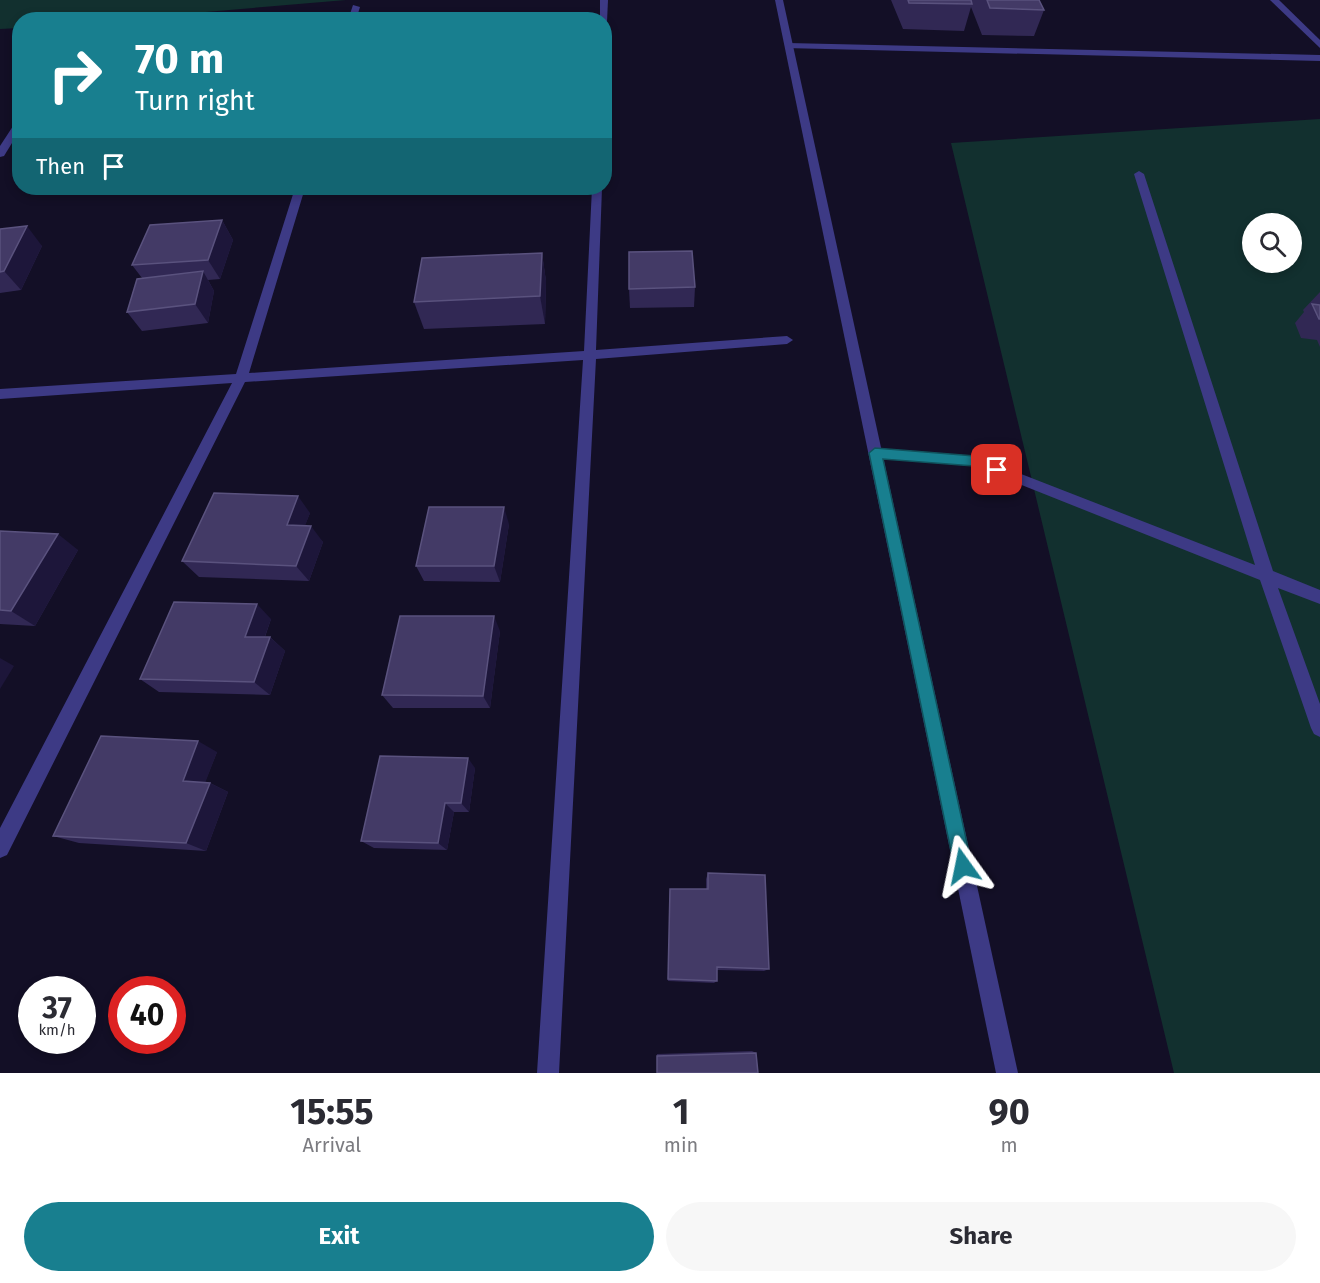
<!DOCTYPE html>
<style>
:root{--surface:#fff;--page:#f7f7f7;--text:#2b2b33;--muted:#7c7c81;--accent:#187f8f}
body{margin:0;font-family:"Fira Sans",sans-serif;background:var(--page);color:var(--text);height:100vh;display:flex;flex-direction:column;font-size:22px;white-space:nowrap}
*{box-sizing:border-box;margin:0}
p{font-size:20px;color:var(--muted)}
.icon{flex:none;width:33px;height:33px;fill:none;stroke:currentColor;stroke-width:2;stroke-linecap:round;stroke-linejoin:round}
.map{position:relative;height:1073px;overflow:hidden}
.panel{display:flex;flex-direction:column;background:var(--surface);flex:1}
.panel>*{flex:none}
.banner{position:absolute;left:12px;top:12px;width:600px;height:183px;border-radius:24px;box-shadow:0 3px 9px #0003;background:#187f8f;color:#fff;overflow:hidden}
.tools{position:absolute;left:1242px;top:213px;display:grid;gap:12px}
.tools a{display:grid;place-items:center;width:60px;height:60px;border-radius:50%;background:var(--surface);box-shadow:0 3px 9px #0003;font-size:30px}
.speed{position:absolute;left:18px;top:976px;display:flex;gap:12px;font-size:30px;font-weight:700;text-align:center}
.speed>*{display:grid;place-content:center;width:78px;height:78px;border-radius:50%;background:var(--surface);box-shadow:0 3px 9px #0003;line-height:1}
.speed small{font-size:15px;font-weight:400}
.speed .limit{border:9px solid #d22;background:#fff;color:#111}
.pin{position:absolute;display:grid;place-items:center;width:51px;height:51px;color:#fff;margin:-26px;border-radius:12px;box-shadow:0 3px 9px #0006}
.me{position:absolute;width:66px;margin:-33px;rotate:348deg;stroke-linejoin:round;filter:drop-shadow(0 0 4px #0008)}
.turn{display:flex;align-items:center;gap:21px;height:126px;padding:0 24px;font-size:27px}
.turn .icon{width:78px;height:78px;stroke-width:2.5}
.turn b{display:block;font-size:42px;line-height:51px}
.then{display:flex;align-items:center;height:57px;padding:0 24px;background:#0003;gap:12px;font-size:22px}
.eta{display:flex;justify-content:space-evenly;align-items:center;height:102px;text-align:center}
.eta b{font-size:36px;font-weight:700;line-height:42px}
.action{display:flex;gap:12px;margin-top:auto;padding:12px 24px}
.action a{flex:1;height:69px;border-radius:36px;background:var(--accent);color:#fff;font-size:24px;font-weight:700;line-height:69px;text-align:center}
.action a+a{background:var(--page);color:var(--text)}
.map>svg:first-child{display:block}
.green{fill:#12302f;fill-rule:evenodd}
.lines{fill:none;stroke-linecap:round;stroke-linejoin:round}
.service{fill:#3d3a85;fill-rule:evenodd}
.minor{fill:#3d3a85;fill-rule:evenodd}
.tertiary{fill:#3d3a85;fill-rule:evenodd}
.wall{fill:#312854}
.shaded-wall{fill:#1d163a}
.building{fill:#433a66;stroke:#5a527e;stroke-width:1.5}
.route{fill:#187f8f;stroke:#10535d;stroke-width:1.5}
</style>
<div class="map">
<svg width="1320" height="1073" viewBox="0 0 1320 1073">
<rect width="100%" height="100%" fill="#130f26"/>
<g class="green">
<polygon points="0,0 346,0 123,19 20,20 19,28 0,29"/>
<path d="M1320,119v954h-146l-223,-930zM1252,224h40v38h-40z"/>
</g>
<g class="lines">
<g class="service">
<polygon points="1270,0 1279,0 1320,40 1320,48"/>
<polygon points="788,43 1320,55 1320,61 785,48 785,44"/>
<polygon points="1139,171 1144,174 1273,571 1320,590 1320,604 1278,588 1320,704 1320,737 1314,734 1311,728 1260,580 974,466 875,458 868,453 875,448 975,456 1255,565 1134,174"/>
</g>
<g class="minor">
<polygon points="600,0 608,0 607,22 600,20"/>
<polygon points="353,5 360,7 356,20 348,20"/>
<polygon points="20,119 20,130 4,156 0,157 0,146 17,120"/>
<polygon points="295,188 305,188 249,373 584,351 592,188 602,188 596,350 787,336 793,340 787,344 596,359 559,1073 537,1073 583,360 245,382 7,855 0,858 0,828 232,383 0,399 0,389 236,374"/>
</g>
<polygon class="tertiary" points="775,0 783,0 1018,1073 996,1073"/>
</g>
<g class="wall">
<polygon points="891,0 1039,0 1044,10 1034,36 982,35 971,7 964,31 903,29"/>
<polygon points="222,220 233,240 220,279 208,280 214,291 208,323 142,331 127,312 142,278 132,265"/>
<polygon points="0,229 42,246 21,290 0,293"/>
<polygon points="542,253 546,281 545,324 424,329 414,302"/>
<polygon points="695,287 694,307 630,308 629,289"/>
<polygon points="1320,292 1320,347 1317,340 1301,338 1295,323 1304,312 1303,310"/>
<polygon points="310,513 305,525 323,542 309,581 199,577 182,561"/>
<polygon points="509,524 500,582 424,581 416,566"/>
<polygon points="0,531 78,550 35,626 0,624"/>
<polygon points="271,619 265,637 270,637 285,651 270,695 159,692 140,679"/>
<polygon points="500,631 490,708 393,708 382,695"/>
<polygon points="217,752 205,782 210,783 228,792 206,851 79,843 53,836"/>
<polygon points="475,768 469,812 454,812 447,850 374,848 361,841"/>
<polygon points="708,873 769,969 764,971 717,970 717,981 714,983 668,981 670,889 706,889 706,879"/>
<polygon points="752,1051 756,1053 657,1073 657,1054"/>
</g>
<g class="shaded-wall">
<polygon points="222,220 233,240 220,279 208,260"/>
<polygon points="27,226 42,246 21,290 4,271"/>
<polygon points="542,253 546,281 545,324 540,296"/>
<polygon points="203,271 214,291 208,323 195,304"/>
<polygon points="298,496 310,513 299,541 287,525"/>
<polygon points="504,507 509,524 500,582 494,566"/>
<polygon points="311,526 323,542 309,581 296,566"/>
<polygon points="58,534 78,550 35,626 11,611"/>
<polygon points="257,604 271,619 260,650 245,637"/>
<polygon points="494,616 500,631 490,708 483,696"/>
<polygon points="270,637 285,651 270,695 254,682"/>
<polygon points="0,658 14,666 0,689"/>
<polygon points="198,741 217,752 202,791 183,781"/>
<polygon points="468,758 475,768 469,812 461,803"/>
<polygon points="210,783 228,792 206,851 186,843"/>
<polygon points="445,803 454,812 447,850 438,843"/>
</g>
<g class="building">
<polygon points="908,0 971,0 972,4 909,3"/>
<polygon points="987,0 1039,0 1044,10 990,8"/>
<polygon points="222,220 208,260 132,265 150,225"/>
<polygon points="27,226 4,271 0,272 0,229"/>
<polygon points="692,251 695,287 629,289 629,252"/>
<polygon points="542,253 540,296 414,302 422,258"/>
<polygon points="203,271 195,304 127,312 137,279"/>
<polygon points="1312,304 1320,305 1320,319 1319,319"/>
<polygon points="214,493 298,496 287,525 311,526 296,566 182,561"/>
<polygon points="429,507 504,507 494,566 416,566"/>
<polygon points="0,531 58,534 11,611 0,610"/>
<polygon points="174,602 257,604 245,637 270,637 254,682 140,679"/>
<polygon points="400,616 494,616 483,696 382,695"/>
<polygon points="101,736 198,741 183,781 210,783 186,843 53,836"/>
<polygon points="380,756 468,758 461,803 445,803 438,843 361,841"/>
<polygon points="708,873 765,875 769,969 717,967 717,981 668,979 670,889 708,889"/>
<polygon points="756,1053 758,1073 657,1073 657,1056"/>
</g>
<polygon class="route" points="875,448 975,456 1002,466 1004,470 997,475 974,466 883,459 972,866 970,873 963,875 957,873 954,866 869,453"/>
</svg>
<div class="tools">
<a><svg class="icon" aria-label="search" viewBox="0 0 24 24"><circle cx="10" cy="10" r="6"/><path d="M15 15l6 6"/></svg></a>
</div>
<div class="speed"><div>37<small>km/h</small></div><div class="limit">40</div></div>
<div class="pin" style="left:997px;top:470px;background:#d93025"><svg class="icon" aria-label="arrive" viewBox="0 0 24 24"><path d="M6 21V4h12l-3 4 3 4H6"/></svg></div>
<svg class="me" style="left:963px;top:866px" viewBox="-20 -20 40 40"><path d="M0-17L14 15 0 8-14 15z" fill="#187f8f" stroke="#fff" stroke-width="4"/></svg>
<div class="banner">
<div class="turn"><svg class="icon" aria-label="right" viewBox="0 0 24 24"><path d="M7 20v-9h11M14 6l5 5-5 5"/></svg><div><b>70 m</b>Turn right</div></div>
<div class="then">Then<svg class="icon" aria-label="arrive" viewBox="0 0 24 24"><path d="M6 21V4h12l-3 4 3 4H6"/></svg></div>
</div>
</div>
<section class="panel">
<div class="eta">
<div><b>15:55</b><p>Arrival</p></div>
<div><b>1</b><p>min</p></div>
<div><b>90</b><p>m</p></div>
</div>
<div class="action"><a>Exit</a><a>Share</a></div>
</section>
